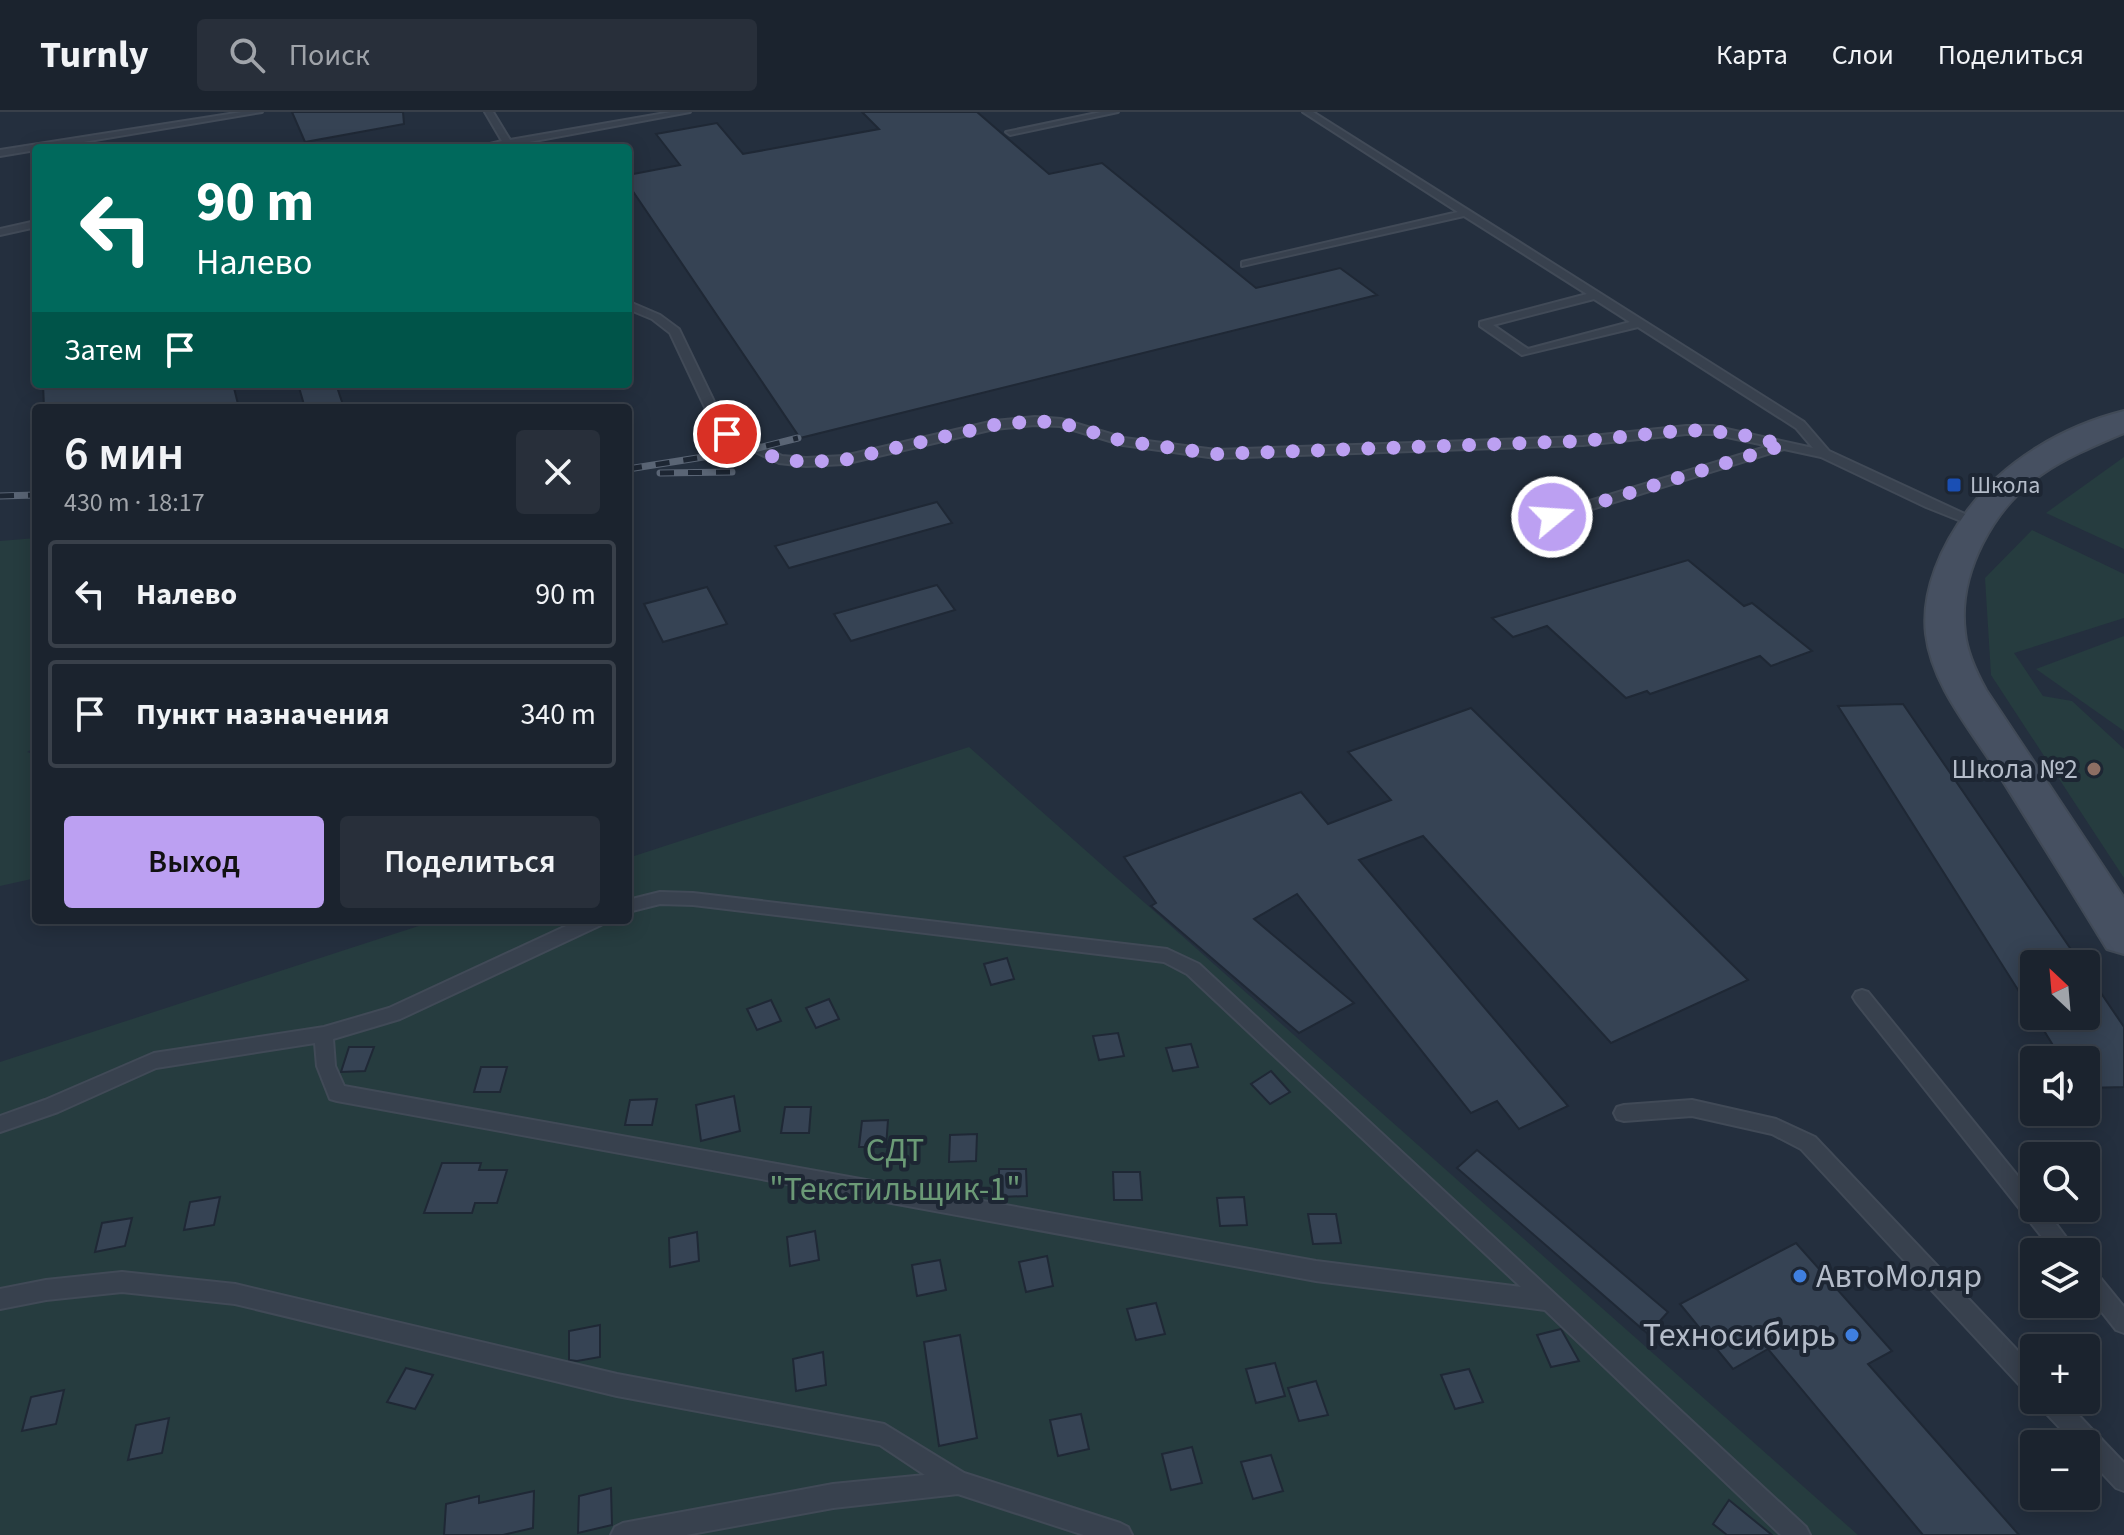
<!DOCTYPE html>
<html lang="ru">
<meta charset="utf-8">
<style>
:root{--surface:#1b232e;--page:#282f3a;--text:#f1f3f6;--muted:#a0a4aa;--line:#39404a;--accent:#bca0f2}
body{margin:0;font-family:"Source Sans 3",sans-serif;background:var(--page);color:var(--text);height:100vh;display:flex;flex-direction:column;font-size:30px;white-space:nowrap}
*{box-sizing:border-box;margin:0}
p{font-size:26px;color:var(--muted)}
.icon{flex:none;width:44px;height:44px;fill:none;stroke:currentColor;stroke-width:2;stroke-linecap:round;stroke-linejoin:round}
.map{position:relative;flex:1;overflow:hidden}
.panel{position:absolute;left:32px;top:292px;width:600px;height:520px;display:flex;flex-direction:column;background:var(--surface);border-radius:8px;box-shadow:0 4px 20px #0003,0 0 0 2px var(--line)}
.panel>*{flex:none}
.hud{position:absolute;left:32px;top:32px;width:600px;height:244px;border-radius:8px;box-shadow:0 4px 20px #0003,0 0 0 2px var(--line);background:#00695c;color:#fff;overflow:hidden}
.needle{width:52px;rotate:334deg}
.buttons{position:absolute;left:2020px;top:838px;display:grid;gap:16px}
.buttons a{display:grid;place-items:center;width:80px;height:80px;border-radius:8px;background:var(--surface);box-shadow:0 4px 20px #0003,0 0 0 2px var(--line);font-size:40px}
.pin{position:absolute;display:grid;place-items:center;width:68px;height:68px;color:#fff;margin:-34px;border:4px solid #fff;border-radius:50%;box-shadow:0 2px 8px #0007}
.me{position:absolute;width:88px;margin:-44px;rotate:72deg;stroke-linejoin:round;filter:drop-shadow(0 0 6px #0008)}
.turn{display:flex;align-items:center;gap:28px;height:168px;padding:0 32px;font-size:36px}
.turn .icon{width:104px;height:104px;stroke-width:2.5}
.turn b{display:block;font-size:56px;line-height:68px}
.then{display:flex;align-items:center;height:76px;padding:0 32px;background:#0003;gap:16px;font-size:30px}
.round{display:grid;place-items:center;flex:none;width:84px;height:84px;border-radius:8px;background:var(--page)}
.overview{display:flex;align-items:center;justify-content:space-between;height:136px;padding:0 32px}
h1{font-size:48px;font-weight:600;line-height:60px}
.button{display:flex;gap:16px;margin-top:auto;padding:16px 32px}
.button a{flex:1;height:92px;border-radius:8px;background:var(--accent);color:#111;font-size:32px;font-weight:600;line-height:92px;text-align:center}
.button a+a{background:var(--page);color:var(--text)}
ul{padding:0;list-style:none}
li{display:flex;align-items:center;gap:24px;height:108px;margin:0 16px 12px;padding:0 16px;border:4px solid var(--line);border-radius:8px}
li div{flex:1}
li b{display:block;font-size:30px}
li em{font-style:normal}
header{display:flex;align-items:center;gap:48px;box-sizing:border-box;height:112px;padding:0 40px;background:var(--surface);border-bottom:2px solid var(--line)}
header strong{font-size:38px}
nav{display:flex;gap:44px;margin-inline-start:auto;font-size:28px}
.search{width:560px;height:72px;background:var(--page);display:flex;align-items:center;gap:20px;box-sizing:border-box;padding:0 28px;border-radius:8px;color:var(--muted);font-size:30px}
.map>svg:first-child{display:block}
.green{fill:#263c3f}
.building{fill:#364354;stroke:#1f2835;stroke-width:2}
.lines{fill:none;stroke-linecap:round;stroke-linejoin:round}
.service-casing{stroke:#414a57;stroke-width:4}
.secondary-casing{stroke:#414a57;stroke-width:4}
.service{fill:#38414e;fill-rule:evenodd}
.secondary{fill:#465061;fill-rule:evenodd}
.rail-casing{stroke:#5a6575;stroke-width:7}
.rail{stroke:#1d2633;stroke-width:5;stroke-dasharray:14;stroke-linecap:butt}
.route{stroke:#bca0f2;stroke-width:14;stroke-dasharray:0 25.2}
.transit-dot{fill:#1a4fb4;stroke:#1d2633;stroke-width:3}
.education-dot{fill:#8d6e63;stroke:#1d2633;stroke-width:3}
.shop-dot{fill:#3f7fe0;stroke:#1d2633;stroke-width:3}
.labels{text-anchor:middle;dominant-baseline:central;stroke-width:8;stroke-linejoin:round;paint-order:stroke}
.far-poi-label{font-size:24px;fill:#b4bcc9;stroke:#1d2633;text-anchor:start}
.poi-label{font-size:28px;fill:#b4bcc9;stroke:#1d2633;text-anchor:end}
.near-park-label{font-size:34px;fill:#6b9a76;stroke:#1d2633}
.near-poi-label{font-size:34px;fill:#b4bcc9;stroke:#1d2633;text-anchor:start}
</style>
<header>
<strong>Turnly</strong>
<div class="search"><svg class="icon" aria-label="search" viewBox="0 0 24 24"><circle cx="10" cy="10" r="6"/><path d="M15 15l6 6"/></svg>Поиск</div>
<nav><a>Карта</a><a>Слои</a><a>Поделиться</a></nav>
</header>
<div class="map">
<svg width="2124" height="1423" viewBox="0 0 2124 1423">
<rect width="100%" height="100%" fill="#242f3e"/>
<g class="green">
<polygon points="2124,345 2124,437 2046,401"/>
<polygon points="2032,418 2124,462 2124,506 2014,541 2043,584 2072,589 2124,637 2124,766 1991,563 1985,466"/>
<polygon points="36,426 36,635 27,640 36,643 36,766 0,774 0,429"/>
<polygon points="2124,524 2124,619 2036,557"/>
<polygon points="969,635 1858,1423 0,1423 0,950 437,808 628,808 628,746"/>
</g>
<g class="building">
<polygon points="292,0 403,0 404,12 305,30"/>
<polygon points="862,0 977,0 1049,62 1102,51 1256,176 1340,156 1377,183 800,326 628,72 628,63 680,53 656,22 717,11 743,42 879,17"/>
<polygon points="43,272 233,272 239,296 44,296"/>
<polygon points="298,272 336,272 344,296 305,296"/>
<polygon points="937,390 952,411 789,456 775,434"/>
<polygon points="1688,448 1744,494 1752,491 1812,539 1771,554 1760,544 1650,582 1647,579 1626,586 1547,514 1513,525 1492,506"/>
<polygon points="937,473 955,498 851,529 834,502"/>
<polygon points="707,475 727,512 663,530 644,492"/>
<polygon points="1903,592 2081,852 2034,852 2034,903 1838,594"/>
<polygon points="1471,596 1748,868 1611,931 1423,724 1359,748 1568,994 1519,1017 1497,989 1471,1001 1297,782 1254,807 1354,891 1299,921 1151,794 1156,791 1124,745 1301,680 1328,712 1391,688 1348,640"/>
<polygon points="1007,846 1014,867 991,873 984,852"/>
<polygon points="2086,859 2124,915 2124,975 2086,976 2086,948 2062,948 2035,904 2086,904"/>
<polygon points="829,887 839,907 816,916 806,896"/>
<polygon points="771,888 781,909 757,918 747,897"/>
<polygon points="1118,921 1124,944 1099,948 1093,924"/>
<polygon points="1191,932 1198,955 1173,959 1166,936"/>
<polygon points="349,935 374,935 365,959 341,960"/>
<polygon points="481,955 507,955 500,980 474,980"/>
<polygon points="1271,959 1290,980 1270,992 1251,972"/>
<polygon points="734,984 740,1019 701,1029 696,993"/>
<polygon points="657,987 652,1013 625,1013 630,988"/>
<polygon points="785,995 811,995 809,1021 781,1021"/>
<polygon points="888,1008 886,1035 859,1035 862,1009"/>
<polygon points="977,1022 976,1049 949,1050 950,1023"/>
<polygon points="1477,1038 1542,1093 1668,1200 1648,1222 1457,1056"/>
<polygon points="442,1051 481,1051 479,1058 507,1058 497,1091 475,1091 472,1101 424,1101"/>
<polygon points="999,1057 1026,1057 1027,1084 999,1085"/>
<polygon points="1113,1060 1140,1060 1142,1088 1114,1088"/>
<polygon points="220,1085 214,1113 184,1118 190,1090"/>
<polygon points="1244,1085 1247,1113 1220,1114 1217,1086"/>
<polygon points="1308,1102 1336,1102 1341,1131 1313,1132"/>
<polygon points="132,1106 125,1134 95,1140 102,1111"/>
<polygon points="815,1119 819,1148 790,1154 787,1125"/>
<polygon points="697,1120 699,1149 670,1155 669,1126"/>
<polygon points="1796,1131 1892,1239 1868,1252 2019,1423 1923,1423 1768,1237 1733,1257 1680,1192"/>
<polygon points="1047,1144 1053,1174 1026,1180 1019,1150"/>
<polygon points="940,1148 946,1178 917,1184 912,1153"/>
<polygon points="1156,1191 1165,1222 1136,1228 1127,1197"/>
<polygon points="600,1213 600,1245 577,1249 569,1248 569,1219"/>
<polygon points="1561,1217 1579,1249 1551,1255 1537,1223"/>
<polygon points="960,1223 977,1326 939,1334 924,1230"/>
<polygon points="823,1240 826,1273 796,1279 793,1247"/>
<polygon points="1275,1251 1285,1284 1256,1291 1246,1257"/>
<polygon points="406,1256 433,1263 415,1297 387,1290"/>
<polygon points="1469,1257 1483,1290 1455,1297 1441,1263"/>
<polygon points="1316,1269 1328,1303 1299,1309 1288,1276"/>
<polygon points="64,1278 56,1312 22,1319 31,1285"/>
<polygon points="1081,1302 1089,1337 1058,1344 1050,1308"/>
<polygon points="169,1306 162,1341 128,1348 136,1313"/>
<polygon points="1192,1335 1202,1371 1171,1378 1162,1342"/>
<polygon points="1271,1343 1283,1379 1253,1387 1241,1350"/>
<polygon points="611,1376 612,1413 578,1421 579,1384"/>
<polygon points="534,1379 533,1416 503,1423 444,1423 446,1392 479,1384 479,1391"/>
<polygon points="1729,1388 1772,1423 1727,1423 1713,1412"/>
</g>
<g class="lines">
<defs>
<g id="service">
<polygon points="242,0 262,0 0,44 0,38"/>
<polygon points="485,0 493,0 510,28 671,0 690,0 513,33 514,36 474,36 502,29"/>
<polygon points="1101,0 1118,0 1010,23 1006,20"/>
<path d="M1303,0h10l491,310 25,29 153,71 -6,4 -5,-1 -45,-18 -105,-50 -37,-8 -227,71 -5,1 -6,-4 1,-3 222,-68 -56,-12h-27l-103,11 -367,13 -93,-13 -63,-19 -25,-1 -41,4 -150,35 -38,2 -27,-3 -56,-26 -13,-19 -40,-85 -18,-14 -24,-10v-7l4,1 28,12 19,14 43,89 9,13 51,25 24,2 38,-2 150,-35 41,-4 26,2 63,19 92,12 367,-13 103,-11h27l100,22 -17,-20 -158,-101 -116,28 -42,-29v-4l107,-28 -123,-78 -222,50v-4l216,-50zM1594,187l36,23 -102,27 -35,-24z"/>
<polygon points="36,109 36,115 0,123 0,117"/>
<polygon points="660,780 693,781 1167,837 1199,852 1806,1415 1810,1423 1781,1423 1545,1198 1316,1169 337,989 330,987 317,954 315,931 156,956 58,1000 0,1020 0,1004 45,988 154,941 324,915 389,896 579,808 604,808 601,813 400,907 333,927 335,954 344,974 1316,1149 1521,1175 1187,862 1164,850 693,793 660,792 628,800 628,788"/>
<polygon points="1862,878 1868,880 2034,1084 2034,1096 2044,1096 2077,1140 2054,1140 1856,890 1853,885 1856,880"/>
<polygon points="1692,988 1776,1007 1815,1025 2034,1256 2034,1283 2026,1280 1801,1037 1772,1022 1692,1004 1624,1009 1617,1007 1614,1001 1617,995 1624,993"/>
<polygon points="2086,1154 2093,1157 2124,1195 2124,1221 2116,1218 2086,1180"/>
<polygon points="122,1160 235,1172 617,1262 884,1312 964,1361 1120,1411 1128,1415 1132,1423 1084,1423 958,1382 833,1396 686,1423 611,1423 615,1415 623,1411 833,1372 925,1363 880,1333 617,1284 235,1192 122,1180 46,1188 0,1197 0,1177 46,1168"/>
<polygon points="2038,1288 2064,1288 2124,1351 2124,1379 2116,1376 2086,1344 2086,1332 2075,1332 2041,1296"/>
</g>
<path id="secondary" d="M2124,299v22c-28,12 -57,24 -82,41 -48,33 -85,99 -77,159 2,20 11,39 21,57l138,208v56l-17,-5c-36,-59 -72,-117 -109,-176 -26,-42 -66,-87 -72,-139 -5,-44 16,-89 42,-124 37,-50 96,-84 156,-99z"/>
</defs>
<use href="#service" class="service-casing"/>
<use href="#secondary" class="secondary-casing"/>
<use href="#service" class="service"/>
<use href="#secondary" class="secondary"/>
<defs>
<g id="rail">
<polyline points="628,357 754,337 798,326"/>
<polyline points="660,361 732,360"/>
<polyline points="0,384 36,383"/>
</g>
</defs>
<use href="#rail" class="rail-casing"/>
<use href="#rail" class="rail"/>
</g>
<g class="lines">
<polyline class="route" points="727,322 754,337 779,347 806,350 844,348 994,313 1035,309 1061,311 1123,329 1216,342 1583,329 1686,318 1735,321 1784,333 1552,405"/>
</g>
<rect class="transit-dot" x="1946" y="365" width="16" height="16" rx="4"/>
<circle class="education-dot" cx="2094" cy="657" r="8"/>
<g class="shop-dot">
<circle cx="1800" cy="1164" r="8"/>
<circle cx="1852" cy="1223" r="8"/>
</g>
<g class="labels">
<g class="far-poi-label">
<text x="1970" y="373">Школа</text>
</g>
<g class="poi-label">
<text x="2078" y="657">Школа №2</text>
</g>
<g class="near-park-label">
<text x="895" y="1038">СДТ<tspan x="895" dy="39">"Текстильщик-1"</tspan></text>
</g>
<g class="near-poi-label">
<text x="1816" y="1164">АвтоМоляр</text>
<text x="1836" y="1223" text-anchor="end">Техносибирь</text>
</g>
</g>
</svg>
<div class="buttons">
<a><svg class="needle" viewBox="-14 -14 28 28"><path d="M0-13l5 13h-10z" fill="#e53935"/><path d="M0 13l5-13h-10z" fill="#a0a4aa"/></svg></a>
<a><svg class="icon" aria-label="sound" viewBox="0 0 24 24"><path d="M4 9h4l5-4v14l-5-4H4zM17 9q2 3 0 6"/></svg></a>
<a><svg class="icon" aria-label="search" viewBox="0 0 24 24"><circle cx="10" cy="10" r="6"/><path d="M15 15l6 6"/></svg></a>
<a><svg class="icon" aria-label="layers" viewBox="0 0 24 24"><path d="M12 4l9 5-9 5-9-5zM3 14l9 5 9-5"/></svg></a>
<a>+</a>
<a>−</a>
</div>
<div class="pin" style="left:727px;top:322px;background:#d93025"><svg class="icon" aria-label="arrive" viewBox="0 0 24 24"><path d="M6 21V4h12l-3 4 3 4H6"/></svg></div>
<svg class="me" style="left:1552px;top:405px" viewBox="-20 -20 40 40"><circle r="17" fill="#bca0f2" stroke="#fff" stroke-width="3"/><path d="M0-11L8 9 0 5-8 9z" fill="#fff"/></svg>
<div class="hud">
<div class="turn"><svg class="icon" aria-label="left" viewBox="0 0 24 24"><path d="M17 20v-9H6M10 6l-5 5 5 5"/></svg><div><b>90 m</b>Налево</div></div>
<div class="then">Затем<svg class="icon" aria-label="arrive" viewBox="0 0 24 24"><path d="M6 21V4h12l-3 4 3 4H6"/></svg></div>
</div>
<section class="panel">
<div class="overview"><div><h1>6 мин</h1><p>430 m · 18:17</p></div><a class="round"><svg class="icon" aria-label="close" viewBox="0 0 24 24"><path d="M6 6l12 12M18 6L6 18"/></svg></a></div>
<ul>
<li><svg class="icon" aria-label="left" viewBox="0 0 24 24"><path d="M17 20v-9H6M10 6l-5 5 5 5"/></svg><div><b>Налево</b></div><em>90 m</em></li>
<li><svg class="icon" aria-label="arrive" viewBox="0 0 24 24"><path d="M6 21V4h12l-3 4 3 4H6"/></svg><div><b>Пункт назначения</b></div><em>340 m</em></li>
</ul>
<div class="button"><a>Выход</a><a>Поделиться</a></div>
</section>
</div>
